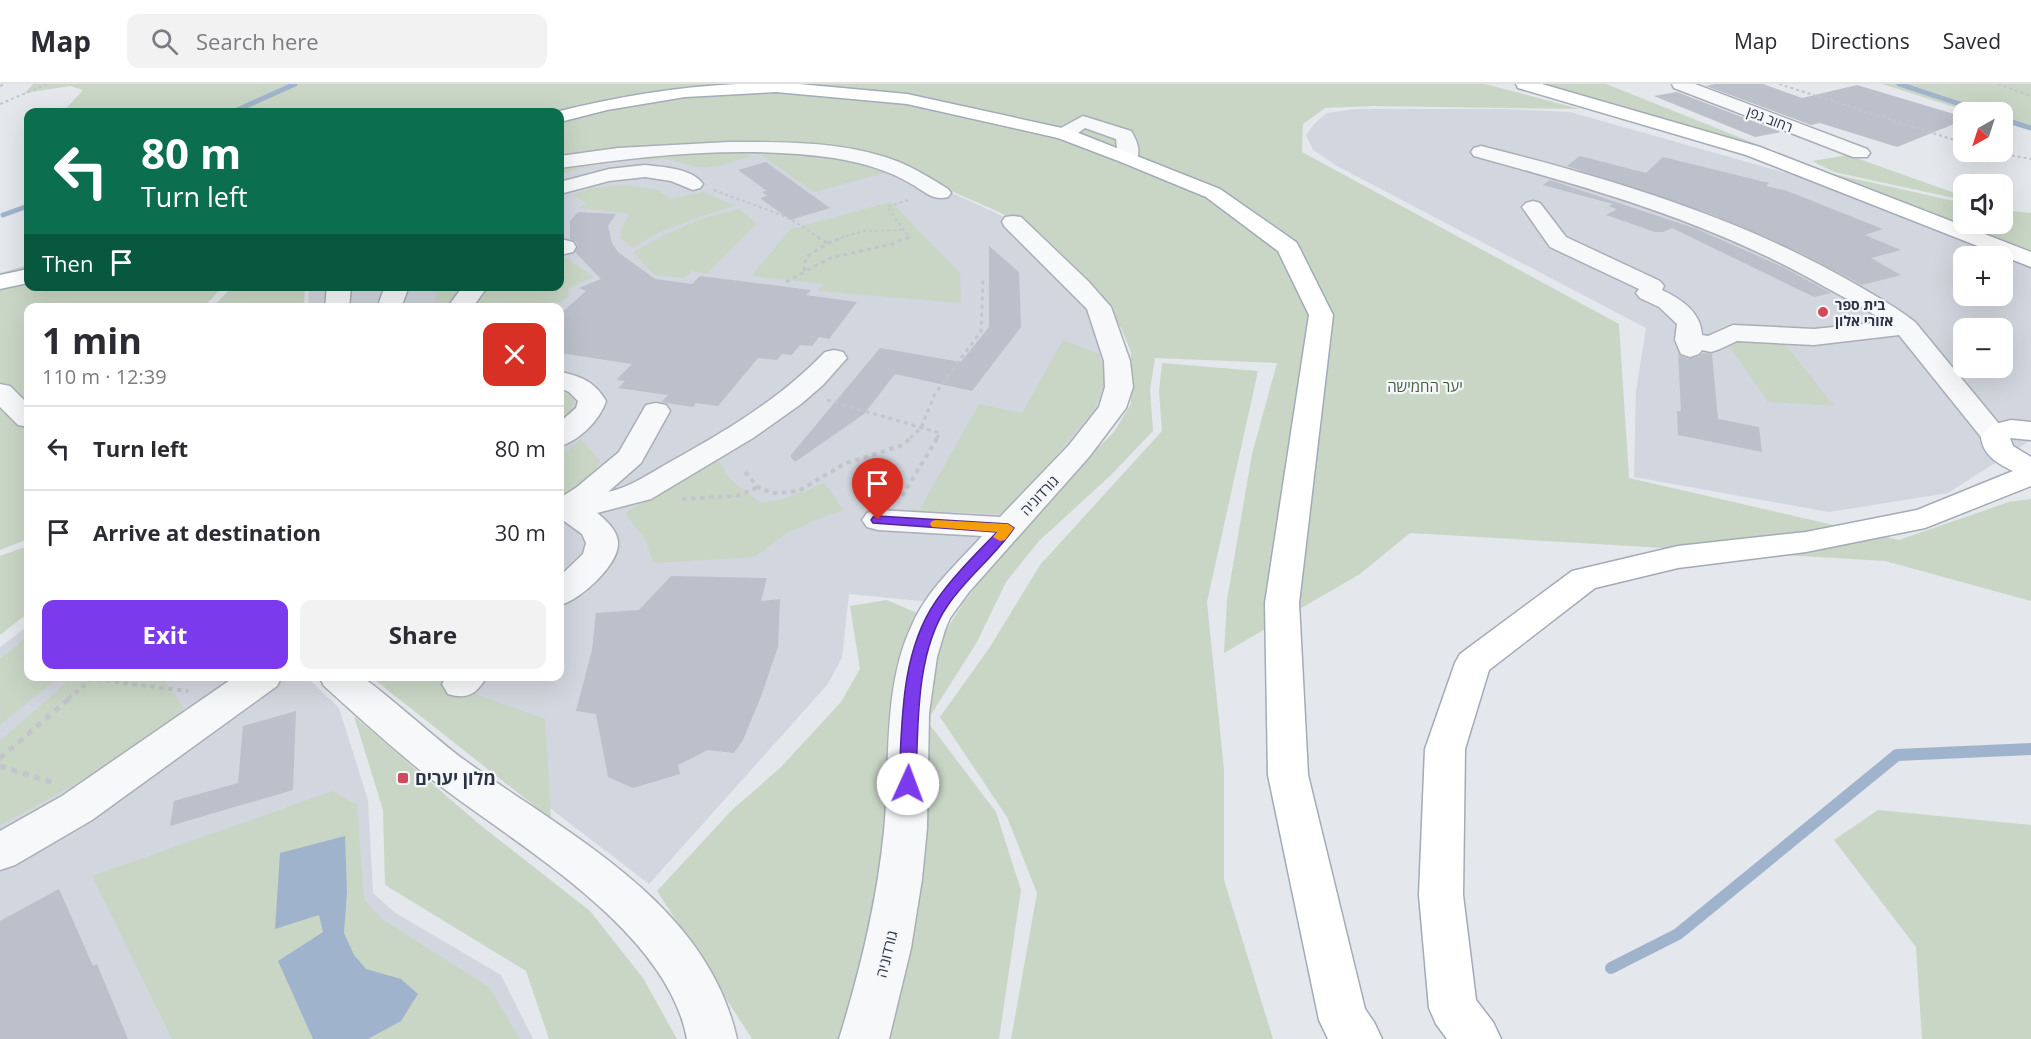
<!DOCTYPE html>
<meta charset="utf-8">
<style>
:root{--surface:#fff;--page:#f2f2f3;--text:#2b2b33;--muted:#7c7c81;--line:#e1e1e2;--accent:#7c3aed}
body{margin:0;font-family:"Open Sans",Heebo,sans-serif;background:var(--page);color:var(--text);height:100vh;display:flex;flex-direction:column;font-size:22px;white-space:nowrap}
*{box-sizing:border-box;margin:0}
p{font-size:20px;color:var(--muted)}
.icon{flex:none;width:33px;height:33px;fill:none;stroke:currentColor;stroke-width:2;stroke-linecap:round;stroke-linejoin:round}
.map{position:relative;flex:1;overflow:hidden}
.details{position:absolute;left:24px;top:219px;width:540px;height:378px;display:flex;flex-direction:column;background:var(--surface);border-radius:12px;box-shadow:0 6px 24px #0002}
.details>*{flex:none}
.banner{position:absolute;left:24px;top:24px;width:540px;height:183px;border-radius:12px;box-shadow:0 6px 24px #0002;background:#0b6e4f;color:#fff;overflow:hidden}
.needle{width:39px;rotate:219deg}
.buttons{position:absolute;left:1953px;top:18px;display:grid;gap:12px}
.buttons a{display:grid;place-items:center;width:60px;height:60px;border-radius:12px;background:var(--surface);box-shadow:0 6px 24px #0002;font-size:30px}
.pin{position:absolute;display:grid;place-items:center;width:51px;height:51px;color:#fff;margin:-62px -26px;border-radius:50% 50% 50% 0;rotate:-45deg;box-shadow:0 0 6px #0007}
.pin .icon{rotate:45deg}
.me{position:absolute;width:66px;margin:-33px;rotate:2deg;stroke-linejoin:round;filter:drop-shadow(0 0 4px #0008)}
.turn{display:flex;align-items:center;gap:21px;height:126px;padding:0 18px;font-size:27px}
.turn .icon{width:78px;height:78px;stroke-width:2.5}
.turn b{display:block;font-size:42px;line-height:51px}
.then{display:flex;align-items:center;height:57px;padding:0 18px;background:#0003;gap:12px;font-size:22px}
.round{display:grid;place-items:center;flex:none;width:63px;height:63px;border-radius:12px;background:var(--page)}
.summary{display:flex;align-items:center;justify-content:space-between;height:102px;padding:0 18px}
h1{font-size:36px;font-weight:700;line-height:45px}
.button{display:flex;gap:12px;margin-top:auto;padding:12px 18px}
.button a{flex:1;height:69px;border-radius:12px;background:var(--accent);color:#fff;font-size:24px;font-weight:700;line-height:69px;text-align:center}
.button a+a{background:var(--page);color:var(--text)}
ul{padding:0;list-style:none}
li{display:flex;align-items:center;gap:18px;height:84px;padding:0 18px;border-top:2px solid var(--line)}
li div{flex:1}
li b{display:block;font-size:22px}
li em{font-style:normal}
header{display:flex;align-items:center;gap:36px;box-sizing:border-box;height:84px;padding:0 30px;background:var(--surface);border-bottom:2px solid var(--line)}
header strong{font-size:28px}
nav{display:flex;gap:33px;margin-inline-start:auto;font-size:21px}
.search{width:420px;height:54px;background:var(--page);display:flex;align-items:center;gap:15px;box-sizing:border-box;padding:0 21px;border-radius:12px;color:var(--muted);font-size:22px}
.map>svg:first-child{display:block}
.built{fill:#d2d6de;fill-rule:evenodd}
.green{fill:#c9d6c5}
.water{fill:#9fb4cc}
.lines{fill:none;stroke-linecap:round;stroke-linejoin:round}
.stream-far1{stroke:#9fb4cc;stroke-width:5}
.stream{stroke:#9fb4cc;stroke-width:12}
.building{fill:#bbc0ca}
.minor-casing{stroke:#a9aeb7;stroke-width:3}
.major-casing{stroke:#a3abb8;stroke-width:3}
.path-far3{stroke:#c2c5cb;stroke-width:2;stroke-dasharray:3 3;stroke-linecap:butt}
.path-far2{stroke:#c2c5cb;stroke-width:3;stroke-dasharray:4 4;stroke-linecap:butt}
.path-far1{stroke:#c2c5cb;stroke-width:4;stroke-dasharray:4.5 4.5;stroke-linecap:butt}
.path{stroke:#c2c5cb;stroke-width:5;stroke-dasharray:6 6;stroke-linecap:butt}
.minor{fill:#f7f8fa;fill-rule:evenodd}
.major{fill:#fff;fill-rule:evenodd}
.route{fill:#7c3aed;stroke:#51269a;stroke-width:1.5}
.slow{fill:#f59e0b}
.poi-dot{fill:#d1495b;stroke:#f4f6f9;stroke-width:2}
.labels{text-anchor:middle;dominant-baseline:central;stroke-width:4.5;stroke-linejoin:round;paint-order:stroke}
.far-street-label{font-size:14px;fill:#2b3445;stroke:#f4f6f9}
.far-poi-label{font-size:14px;font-weight:bold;fill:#2b3445;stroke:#f4f6f9;text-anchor:start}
.park-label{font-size:15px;fill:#3f6138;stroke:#f4f6f9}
.street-label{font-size:15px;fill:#2b3445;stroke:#f4f6f9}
.near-poi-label{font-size:18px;font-weight:bold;fill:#2b3445;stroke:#f4f6f9;text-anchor:start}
</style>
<header>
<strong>Map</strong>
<div class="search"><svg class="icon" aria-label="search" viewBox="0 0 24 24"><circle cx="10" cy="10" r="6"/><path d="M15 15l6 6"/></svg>Search here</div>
<nav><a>Map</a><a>Directions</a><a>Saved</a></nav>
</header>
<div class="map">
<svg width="2031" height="955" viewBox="0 0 2031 955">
<rect width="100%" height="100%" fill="#e4e7ec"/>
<g class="built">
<path d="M1355,25h147l68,3 248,70 213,83v175l-83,53 -119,19 -195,-35 2,-86 10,-63 -309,-162 -24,-16 -7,-15 9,-12 12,-10zM1964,172h38v40h-38zM1964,244h38v40h-38z"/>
<polygon points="639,65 832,65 939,103 994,128 1038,152 1086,200 1119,324 951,520 849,510 842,574 827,601 649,800 379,593 560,592 560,224 308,223 309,203 560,202 560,77"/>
<polygon points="28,542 28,592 304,592 312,598 339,624 368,716 373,809 394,828 501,891 533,955 0,955 0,563"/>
</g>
<g class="green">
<polygon points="33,0 1485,0 1580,25 1374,22 1325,24 1303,40 1302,68 1619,240 1629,394 1899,456 2009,418 2031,415 2031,517 1885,477 1410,449 1360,490 1224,569 1227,516 1252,370 1277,279 1155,274 1150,306 1153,347 1111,391 1039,457 1006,498 977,558 927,637 996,728 1021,806 999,955 877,955 923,626 938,559 964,518 1033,428 1114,348 1131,320 1131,268 1121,244 1087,194 1042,151 999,128 942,103 840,66 636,64 560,75 560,28 63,28 83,6 70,2 25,9"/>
<polygon points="1539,0 1606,0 1816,84 1686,41"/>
<polygon points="1882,0 2031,0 2031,45 2003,38 2002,28 1970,28"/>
<path d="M734,67l19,5c-18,5 -37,13 -55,11 -13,-2 -23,-8 -37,-8 -34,0 -68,5 -101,15v-8l29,-7z"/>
<polygon points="773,68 823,70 892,87 814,108 758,69"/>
<polygon points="1848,71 1963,112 1963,116 1834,88 1812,77"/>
<polygon points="1829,89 1963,119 1964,140 2002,140 2003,126 2031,129 2031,172"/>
<polygon points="626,101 658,106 671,115 703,108 735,122 699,133 660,148 632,164 620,153 622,144 629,130 579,124 587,119 573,111 590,104"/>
<polygon points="891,118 960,189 961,219 818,207 824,200 751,192 791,145"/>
<polygon points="739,125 757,140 707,190 692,187 685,194 655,191 633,168 667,150 704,134"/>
<polygon points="560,163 563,172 594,193 568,204 569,213 549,223 434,224 438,203 560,202"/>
<polygon points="28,181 28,202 223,203 203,223 28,224 28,455 0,466 0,189"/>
<polygon points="237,202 305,203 304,223 213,223 231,204"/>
<polygon points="1063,256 1099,270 1106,296 1094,326 1007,430 919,427 979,320 1022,329"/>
<polygon points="1726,257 1786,261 1834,322 1768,318"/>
<polygon points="1162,279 1258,287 1207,518 1224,686 1224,796 1273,955 1011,955 1037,809 1007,733 940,633 990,563 1040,481 1162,347 1159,307"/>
<polygon points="560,306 574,315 569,335 560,342"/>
<path d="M581,355l19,22c-6,18 -22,31 -40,38v-42z"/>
<polygon points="716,373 731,396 761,419 784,415 825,399 844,427 827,431 785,450 755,473 653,479 646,457 625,429"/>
<polygon points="28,462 28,529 0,551 0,472"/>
<polygon points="887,516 917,529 904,566 889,678 880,790 846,955 752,955 657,807 732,726 781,683 841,618 860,585 850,522"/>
<polygon points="28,552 28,592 59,593 0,641 0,575"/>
<path d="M73,593h89l22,32c-56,48 -120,82 -184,116v-84z"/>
<polygon points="371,593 427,593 545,635 551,735"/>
<polygon points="354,632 479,740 590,827 643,894 677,955 549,955 526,887 385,801 383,726"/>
<polygon points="333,707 357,721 364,815 383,836 489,903 520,955 172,955 92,792"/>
<polygon points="1878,726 2031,741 2031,955 1922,955 1916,863 1834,756"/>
</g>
<polygon class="water" points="345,752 347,808 344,849 354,871 366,885 401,895 418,910 401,937 368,955 313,955 278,877 323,848 319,831 275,845 280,769"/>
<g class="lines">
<g class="stream-far1">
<polyline points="1899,0 1984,28"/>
<polyline points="233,28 295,0"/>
<polyline points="2002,35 2031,44"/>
<polyline points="3,131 28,122"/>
</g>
<polyline class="stream" points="1611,884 1678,850 1897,671 2031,665"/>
</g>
<g class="building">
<polygon points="1715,0 1763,0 1802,14 1857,1 1964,33 1964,36 1897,63 1820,39 1811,41 1706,2"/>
<polygon points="1677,8 1781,48 1755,53 1654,12"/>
<polygon points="1580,72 1646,89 1663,73 1769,99 1766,102 1787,107 1883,145 1865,151 1901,166 1871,174 1901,191 1862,201 1799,168 1711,130 1567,82"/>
<polygon points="766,78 830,124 790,136 760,114 767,112 762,108 767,107 738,86"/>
<polygon points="1550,96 1697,145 1783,183 1831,209 1814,213 1672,144 1663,148 1655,148 1606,131 1617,125 1608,122 1613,120 1543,101"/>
<polygon points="578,128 616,130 608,142 612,159 618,168 655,195 692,200 700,192 811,206 806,211 857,218 829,255 819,253 812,262 800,261 792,271 782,270 777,276 758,274 718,322 696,319 693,323 661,318 668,311 618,304 625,297 616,296 632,280 560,269 560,230 586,207 579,204 601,195 575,168 578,162 575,157 570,155 570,137"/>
<polygon points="989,162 1019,188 1021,243 972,307 895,290 864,330 795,378 790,372 880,264 961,278 989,243"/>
<polygon points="1678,268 1680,272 1689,275 1700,272 1703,269 1712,270 1718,335 1759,343 1762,368 1678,351 1677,327 1681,327"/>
<polygon points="671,492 767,494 761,517 780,515 778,563 760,615 743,656 734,669 708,666 678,681 680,690 633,704 608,693 596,630 576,627 592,566 596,529 639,526"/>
<polygon points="296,627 293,706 170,742 174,717 238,699 243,642"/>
<polygon points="59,805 93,882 97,880 128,955 0,955 0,837"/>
</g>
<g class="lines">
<defs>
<g id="minor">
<polygon points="1672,0 1695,0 1867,65 1870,69 1867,73 1853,73 1674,4"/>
<path d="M1083,32l48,15c6,9 11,22 4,31h-14l-3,-4 -2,-19 -31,-11 -14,10h-14l-2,-4 2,-4z"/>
<path d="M728,58c56,0 118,-1 171,20 17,7 33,17 49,27l3,4 -3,4c-13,4 -22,-4 -33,-11 -26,-16 -52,-23 -81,-28 -88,-13 -187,-3 -274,10v-12l58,-8z"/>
<path d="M1481,62c124,31 248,68 360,130 26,15 51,28 74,46l94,114 -4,6 -10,3 -10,-3 -86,-107 -85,10 -77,-4 -17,8 -9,3 -9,-2 -3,4 -9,3 -9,-3 -6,-14 2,-16 -18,-17 -19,-9 -4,-5 3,-4 -89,-42 -28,-40 4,-4 7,-2 7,2 26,34 94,44 4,5 -2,4c19,9 39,22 40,45l6,1 25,-11 81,4 70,-7c-17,-14 -39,-24 -59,-35 -109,-63 -230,-98 -351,-131l-3,-4 3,-4z"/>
<path d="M645,81c17,2 47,3 58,19l-3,4 -7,2 -22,-9 -26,-4 -36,4 -49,13v-12l49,-13z"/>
<path d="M1013,132l8,1 67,64 23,26 19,54 3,26 -7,21 -37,49 -120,135 -19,26 -5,12 -8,27 -8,56 -2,115 -5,51 -11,69 -22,91h-50c21,-68 38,-137 45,-208 7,-68 -2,-143 28,-206 15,-35 45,-61 70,-89l-104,-6 -11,-3 -5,-7 5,-7 11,-3 122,7 69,-72 30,-38 6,-20 -1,-26 -17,-52 -82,-82 -3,-5 3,-5z"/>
<polygon points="565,156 573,158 576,163 573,168 560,171 560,157"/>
<polygon points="327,202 351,202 349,224 325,224"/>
<polygon points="385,202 409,202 401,224 377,224"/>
<polygon points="463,202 488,202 472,224 447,224"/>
<path d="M834,266l9,2 4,6 -24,27 -22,19 -48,34 -102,61 -54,14c9,7 21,18 21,30 1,22 -39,58 -58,62v-29l23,-22 3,-11 -4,-9 -22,-16v-20l17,-11 42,-35 27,-47 10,-2 10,2 4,6 -29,52 -33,29c23,-5 42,-19 62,-30 56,-31 110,-63 155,-110z"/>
<path d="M560,288c21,4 35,10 46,29 -6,19 -27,40 -46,45v-24l16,-14 2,-7 -9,-9 -9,-4z"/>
<polygon points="0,300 10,302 28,320 28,343 18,341 0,323"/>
<polygon points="236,592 282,592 277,602 92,736 15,781 0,786 0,747 62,712"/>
<path d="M319,592c13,0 28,-2 41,0 8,2 87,72 103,83 103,75 244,143 274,280h-50c-20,-110 -171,-194 -253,-258 -38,-29 -74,-63 -110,-95z"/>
<path d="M447,592h40c-10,18 -20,24 -39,18l-6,-10z"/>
</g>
<g id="major">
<path d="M737,0h62l108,10 164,36 149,59 76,53 3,5 34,68 -34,288 9,172 57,234 9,13 8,17h-54l-9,-19 -51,-245 -3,-172 44,-288 -31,-64 -72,-54 -85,-35 -63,-24 -151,-34 -131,-12 -91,5 -78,13 -47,12v-10h-4c60,-15 119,-25 181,-28z"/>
<polygon points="1516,0 1542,0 1760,63 2031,168 2031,183 1746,71 1518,4"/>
<polygon points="28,185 28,199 0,205 0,191"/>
<path d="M2011,336l20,2v18l-21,-2 3,8 18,11v29l-106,42 -119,24 -128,16 -83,20 -106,82 -24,79 -2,146 13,105 17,22 8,17h-54l-11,-15 -7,-16 -10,-113 6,-146 30,-86 5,-9 112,-83 106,-25 128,-14 111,-22 96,-39c-15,-7 -31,-16 -32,-35l10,-11z"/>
</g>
</defs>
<use href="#minor" class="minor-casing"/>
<use href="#major" class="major-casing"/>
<g class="path-far3">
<polyline points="1779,0 1964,59"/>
<polyline points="1998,0 2031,12"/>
<polyline points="0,2 4,0"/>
<polyline points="0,20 47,0"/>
<polyline points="1994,68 2031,75"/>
<polyline points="714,106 789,134 820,154"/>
<polyline points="908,116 887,123 910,154"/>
<polyline points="840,154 864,147 903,146"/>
</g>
<g class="path-far2">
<polyline points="817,153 827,159"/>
<polyline points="804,187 806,173 828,159 844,153"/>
<polyline points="786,198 830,174 892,160 909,153"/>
<polyline points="827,316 940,349 937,354"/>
<polyline points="910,354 921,344 935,310 981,247 983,195"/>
</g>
<g class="path-far1">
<polyline points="745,388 758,403 772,409 791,408 802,405 844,380 903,361 912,353"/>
<polyline points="902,412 938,353"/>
<polyline points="682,415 737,412 758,403"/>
<polyline points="68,615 92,595 188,607"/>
</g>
<g class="path">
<polyline points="0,674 70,614"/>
<polyline points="0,682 54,699"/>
</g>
<use href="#minor" class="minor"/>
<use href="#major" class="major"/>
</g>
<path class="route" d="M878,432l130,8 6,4c-19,28 -47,49 -66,77 -33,47 -30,124 -32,179l-2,5 -6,2 -6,-2 -3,-5c3,-60 1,-131 37,-183 17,-25 40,-47 61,-69l-124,-9 -2,-3 2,-3z"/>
<polygon class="slow" points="936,436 1008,440 1014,444 1005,456 1000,457 993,453 997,448 932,443 930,440 932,437"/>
<g class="poi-dot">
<circle cx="1823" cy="228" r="6"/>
<rect x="397" y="688" width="12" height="12" rx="3"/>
</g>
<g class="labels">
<g class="far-street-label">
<text transform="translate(1770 35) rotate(21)">רחוב גפן</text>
</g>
<g class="far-poi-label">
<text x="1835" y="220">בית ספר<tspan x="1835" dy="16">אזורי אלון</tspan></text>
</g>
<g class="park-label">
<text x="1425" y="302">יער החמישה</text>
</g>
<g class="street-label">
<text transform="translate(1039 411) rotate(-47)">גורדוניה</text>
<text transform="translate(886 870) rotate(-76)">גורדוניה</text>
</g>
<g class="near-poi-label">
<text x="415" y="694">מלון יערים</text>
</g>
</g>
</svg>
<div class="buttons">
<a><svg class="needle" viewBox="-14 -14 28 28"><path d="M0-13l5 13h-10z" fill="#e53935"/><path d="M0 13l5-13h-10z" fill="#7c7c81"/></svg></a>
<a><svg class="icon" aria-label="sound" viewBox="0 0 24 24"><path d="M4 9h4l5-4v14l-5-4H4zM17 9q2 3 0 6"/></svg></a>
<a>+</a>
<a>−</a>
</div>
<div class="pin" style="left:878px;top:436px;background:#d93025"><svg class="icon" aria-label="arrive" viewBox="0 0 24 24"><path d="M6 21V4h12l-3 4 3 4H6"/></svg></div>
<svg class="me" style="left:908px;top:700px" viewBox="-20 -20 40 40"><circle r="19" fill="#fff"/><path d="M0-13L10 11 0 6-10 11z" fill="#7c3aed"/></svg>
<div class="banner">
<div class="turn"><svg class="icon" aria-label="left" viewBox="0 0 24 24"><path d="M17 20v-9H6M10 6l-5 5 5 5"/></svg><div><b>80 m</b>Turn left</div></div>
<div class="then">Then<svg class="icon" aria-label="arrive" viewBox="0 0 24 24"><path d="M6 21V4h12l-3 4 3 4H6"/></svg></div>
</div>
<section class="details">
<div class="summary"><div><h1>1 min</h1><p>110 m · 12:39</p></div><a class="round" style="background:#d93025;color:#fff"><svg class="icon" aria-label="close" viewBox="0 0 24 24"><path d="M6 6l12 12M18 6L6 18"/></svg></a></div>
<ul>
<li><svg class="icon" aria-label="left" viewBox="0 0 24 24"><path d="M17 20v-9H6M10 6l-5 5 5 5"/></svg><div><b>Turn left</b></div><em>80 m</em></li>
<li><svg class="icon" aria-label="arrive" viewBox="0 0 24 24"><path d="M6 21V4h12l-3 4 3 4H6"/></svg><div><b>Arrive at destination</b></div><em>30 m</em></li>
</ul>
<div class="button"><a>Exit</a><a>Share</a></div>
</section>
</div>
